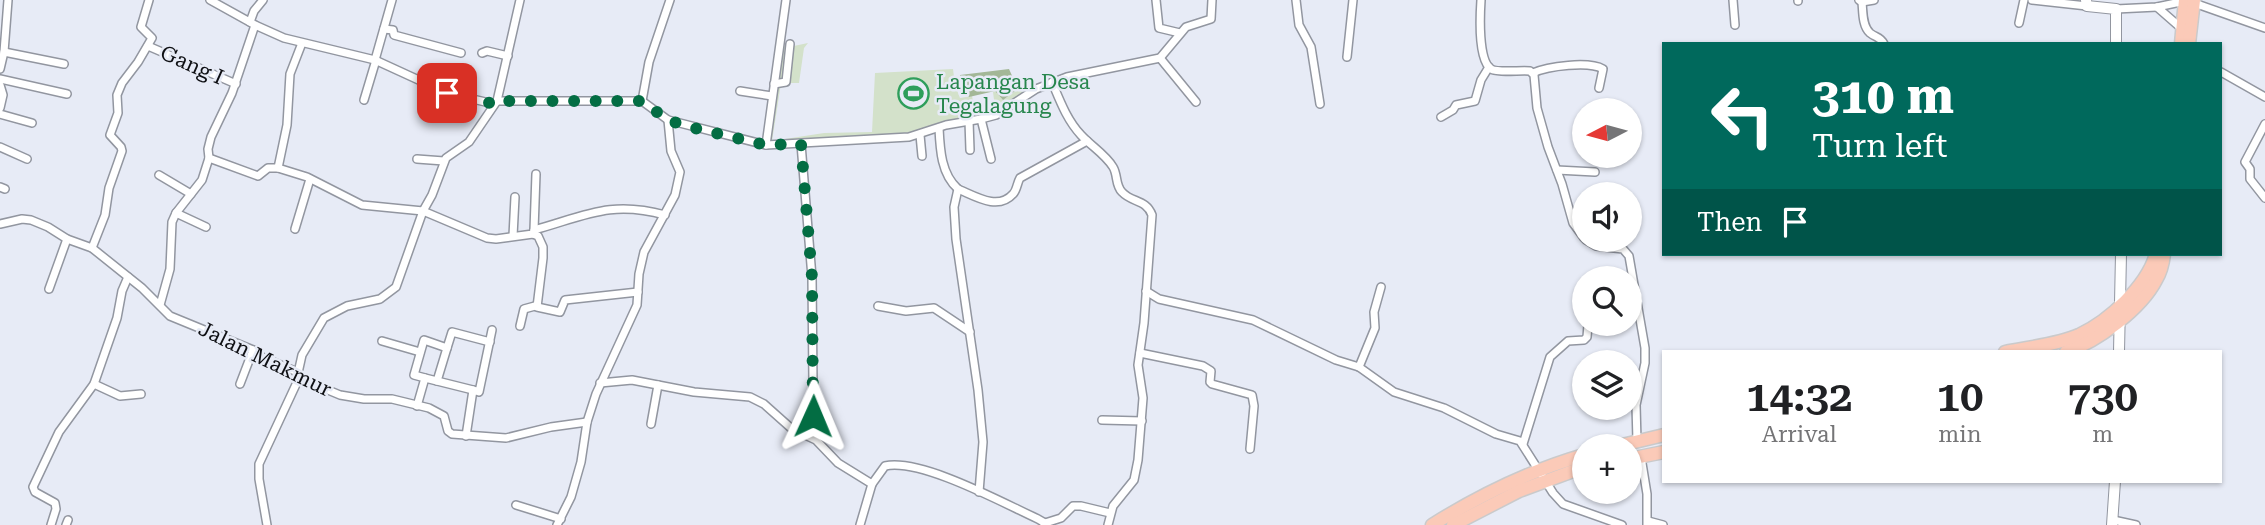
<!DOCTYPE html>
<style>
:root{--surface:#fff;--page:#f2f2f2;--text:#202124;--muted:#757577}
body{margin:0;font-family:"Roboto Serif",serif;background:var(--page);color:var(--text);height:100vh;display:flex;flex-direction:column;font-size:26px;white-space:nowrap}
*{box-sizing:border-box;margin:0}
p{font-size:23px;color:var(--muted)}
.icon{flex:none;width:38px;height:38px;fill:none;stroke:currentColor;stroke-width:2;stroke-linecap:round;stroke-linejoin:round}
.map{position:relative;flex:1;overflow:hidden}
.drawer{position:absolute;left:1662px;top:350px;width:560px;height:133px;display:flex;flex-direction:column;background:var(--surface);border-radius:0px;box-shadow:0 2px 5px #0004}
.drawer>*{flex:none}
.banner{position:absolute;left:1662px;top:42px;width:560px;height:214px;border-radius:0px;box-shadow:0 2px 5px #0004;background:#00695c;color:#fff;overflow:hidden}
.needle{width:46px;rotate:264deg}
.buttons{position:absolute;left:1572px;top:98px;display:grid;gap:14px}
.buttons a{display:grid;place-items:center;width:70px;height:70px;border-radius:50%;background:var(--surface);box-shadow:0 2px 5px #0004;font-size:35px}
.pin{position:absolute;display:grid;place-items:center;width:60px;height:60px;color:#fff;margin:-30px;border-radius:14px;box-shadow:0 4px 10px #0006}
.me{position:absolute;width:77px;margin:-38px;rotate:1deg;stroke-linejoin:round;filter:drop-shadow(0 0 5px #0008)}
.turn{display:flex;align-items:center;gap:24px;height:147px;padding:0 35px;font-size:32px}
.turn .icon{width:91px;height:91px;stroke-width:2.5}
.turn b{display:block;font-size:49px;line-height:60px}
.then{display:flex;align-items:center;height:66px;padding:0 35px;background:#0003;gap:14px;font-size:26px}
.eta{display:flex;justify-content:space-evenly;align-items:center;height:119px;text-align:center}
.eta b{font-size:42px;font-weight:600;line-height:49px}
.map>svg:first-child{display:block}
.green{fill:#d3e1ca}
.forest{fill:#a3b797}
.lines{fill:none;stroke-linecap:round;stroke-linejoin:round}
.street-casing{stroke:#9296a0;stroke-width:10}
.secondary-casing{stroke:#9296a0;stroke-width:12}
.highway-casing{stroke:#cacacb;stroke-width:15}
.street{stroke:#fff;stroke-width:7}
.secondary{stroke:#fff;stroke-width:10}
.highway{stroke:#fbcab8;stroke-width:12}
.route{stroke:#036d43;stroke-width:12;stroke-dasharray:0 21.6}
.labels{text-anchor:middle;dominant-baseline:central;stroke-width:5;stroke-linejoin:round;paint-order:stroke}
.street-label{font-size:21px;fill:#0e0f13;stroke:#e7ebf6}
.leisure-label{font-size:21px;fill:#27864d;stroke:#e7ebf6;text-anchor:start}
</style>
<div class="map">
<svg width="2265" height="525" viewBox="0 0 2265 525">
<rect width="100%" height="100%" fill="#e7ebf6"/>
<polygon class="green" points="808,43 804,48 799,83 781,83 772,141 824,133 872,132 875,73 953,69 955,85 960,98 972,96 975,112 995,107 993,92 995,91 1003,100 1027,83 1030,88 992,112 941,123 919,132 769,143 783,45 789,47"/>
<polygon class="forest" points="1009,69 1018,89 1003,100 995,91 969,97 961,85 960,75"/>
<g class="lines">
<defs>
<g id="street">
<polyline points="210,0 255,25 284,38 375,60 447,93 494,104"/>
<polyline points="1156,0 1159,28 1180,33"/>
<polyline points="1296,0 1299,25 1311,47 1320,104"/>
<path d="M1481,0c-1,15 -3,60 10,69 6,4 30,1 39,2l4,4 3,33 11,39 14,37 11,39 11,15"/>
<polyline points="1733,0 1735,25"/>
<polyline points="1798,0 1798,1"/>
<polyline points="1859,0 1862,2 1874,0"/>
<polyline points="2032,0 2087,6"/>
<path d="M1862,2c1,9 0,24 8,31 6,5 10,3 14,11"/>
<polyline points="2194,3 2265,28"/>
<polyline points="2157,7 2181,28"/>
<polyline points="2116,9 2157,7 2185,1"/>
<polyline points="250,22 254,11 263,0"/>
<polyline points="2019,23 2024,0"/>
<polyline points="384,29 393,30 394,35 461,53"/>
<polyline points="148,46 236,84"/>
<polyline points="4,52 64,64"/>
<polyline points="482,53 487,51 508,56"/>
<polyline points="1347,57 1353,0"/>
<polyline points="1160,58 1196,102"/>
<polyline points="375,60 392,0"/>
<polyline points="0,69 4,52 8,0"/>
<polyline points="2221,72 2265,97"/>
<path d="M1533,73c15,-7 56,-12 70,-4l-4,19"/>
<polyline points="0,79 67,94"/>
<path d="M1052,82c8,19 15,38 29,53 10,11 24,19 32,32 5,8 2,18 9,25 10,11 24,7 30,23l-8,108 -6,42 5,33 -5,62 -4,20 -21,26 -5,19"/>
<polyline points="774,84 786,82 790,44"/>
<polyline points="0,85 3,95 0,108"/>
<polyline points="740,91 772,96"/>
<polyline points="364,100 376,60"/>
<polyline points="497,101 642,101 649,62 670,0"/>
<polyline points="642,101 668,120 766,145 909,137 946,125 981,119 996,115 1036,89 1067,77 1160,58 1186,27 1211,19 1212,0"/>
<polyline points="0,114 32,123"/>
<polyline points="1441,117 1453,110 1456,105 1475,101 1481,80 1489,67"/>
<polyline points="981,119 991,159"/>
<polyline points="969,121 970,150"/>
<polyline points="2265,124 2245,162 2250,169 2250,179 2265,198"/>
<path d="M939,128c1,21 2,46 19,61 17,7 40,22 55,5 4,-4 4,-11 7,-16l67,-37"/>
<polyline points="920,135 922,156"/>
<polyline points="801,144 812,277 813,384 812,437"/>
<polyline points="766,145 786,0"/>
<polyline points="0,147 27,159"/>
<path d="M209,158l49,18 10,-8h10l29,9 55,28 61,6 64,27 9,1 37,-5 1,-4c51,-14 76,-30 131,-15"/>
<polyline points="417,159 444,161"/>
<polyline points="278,168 287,125 290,74 302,43"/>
<polyline points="1557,170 1595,172"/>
<polyline points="159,175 191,194"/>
<polyline points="0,187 5,189"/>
<polyline points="958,189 954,207 956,239 978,390 983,442 979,492"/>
<polyline points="176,213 206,227"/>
<polyline points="0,224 22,219 31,220 48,227 67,239 92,248 142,288 170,316 253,350 262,357 295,371 299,378 340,395 364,399 392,399 429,408 444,416 448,431 452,434 506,438 551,427 587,422"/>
<polyline points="295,229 310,179"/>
<polyline points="534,230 536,174"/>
<polyline points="533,234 538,236 543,247 543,258 537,307 560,312 565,300 638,292"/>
<polyline points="513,236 515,197"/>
<polyline points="1586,240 1596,246 1623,249 1629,256 1645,348 1645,363 1636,405 1637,441"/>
<polyline points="92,248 105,215 109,188 122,151 121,147 110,135 118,113 117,95 122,83 138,62 152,38 141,27 149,0"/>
<polyline points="49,289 67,239"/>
<polyline points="1146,291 1159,299 1253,320 1336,360 1359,367 1394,392 1444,408 1496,434 1520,441 1553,493 1563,504 1622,525"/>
<polyline points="160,305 170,269 172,222 176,213 202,180 209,158 208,149 211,137 232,93 255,25"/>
<polyline points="878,306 906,311 934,308 970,332"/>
<polyline points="520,326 524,309 535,306"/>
<polyline points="382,341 420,352"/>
<polyline points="1140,353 1203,366 1211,371 1210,382 1212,384 1252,395 1254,406 1250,449"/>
<polyline points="1359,367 1375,328 1374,312 1381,287"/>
<polyline points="298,373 302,355 324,318 347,306 380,299 396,287 423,211 432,195 446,158 469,142 497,101 520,0"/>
<polyline points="425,378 437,381 447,348"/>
<polyline points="437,381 473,390"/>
<polyline points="600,383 632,380 694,392 750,397 764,404 792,429 816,440 838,463 872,484 860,525"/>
<polyline points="94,384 120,396 141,394"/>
<polyline points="240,384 253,350"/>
<polyline points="417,406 425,378 414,375 424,340 447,348 452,332 490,342"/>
<polyline points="1102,420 1142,421"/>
<polyline points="651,424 658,385"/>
<polyline points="466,436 473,390 479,392 492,330"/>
<polyline points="1523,444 1550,357 1568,341 1584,340 1587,337 1588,325"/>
<polyline points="1641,457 1647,494 1647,525"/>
<path d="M872,484l13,-18c36,-8 118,37 153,53l7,4 -1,2"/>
<polyline points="516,505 561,519"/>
<polyline points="2113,520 2136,525"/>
<polyline points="1648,521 1663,525"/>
<polyline points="1045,523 1061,518 1073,506 1081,506 1110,513"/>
<polyline points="51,525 56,509 55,503 35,492 33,487 59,432 94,384 117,318 122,291 128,277"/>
<polyline points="66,525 68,520"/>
<polyline points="267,525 259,479 259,464 299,378"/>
<polyline points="557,525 571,497 581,462 587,422 596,394 637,305 639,274 644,252 675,195 680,172 671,151 668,120"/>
</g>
<g id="secondary">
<polyline points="2086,0 2087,6 2116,9 2116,44"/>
<polyline points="2119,352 2121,254"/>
<polyline points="2112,525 2115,481"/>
</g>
<g id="highway">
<polyline points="2181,44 2185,0"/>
<polyline points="2189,44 2194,0"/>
<path d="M2005,352c24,-5 51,-7 74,-17 30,-14 68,-49 77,-81"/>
<path d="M2066,352c31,-10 75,-43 90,-72 5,-8 7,-17 8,-26"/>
<polyline points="1618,446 1664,435"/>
<polyline points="1629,459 1664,452"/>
<path d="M1432,525c48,-30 97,-54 152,-70"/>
<polyline points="1453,525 1519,491 1584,467"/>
</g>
</defs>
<use href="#street" class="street-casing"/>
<use href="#secondary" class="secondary-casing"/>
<use href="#highway" class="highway-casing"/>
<use href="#street" class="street"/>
<use href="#secondary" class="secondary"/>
<use href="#highway" class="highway"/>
</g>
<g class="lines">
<polyline class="route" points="447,93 494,104 497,101 642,101 668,120 690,127 766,145 801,144 812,277 813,416"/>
</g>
<defs>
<symbol id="stadium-ring" viewBox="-11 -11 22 22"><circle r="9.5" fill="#e7ebf6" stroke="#2e9e5b" stroke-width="1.5"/><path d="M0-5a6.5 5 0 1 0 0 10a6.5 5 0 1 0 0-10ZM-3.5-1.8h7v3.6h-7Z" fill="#2e9e5b"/></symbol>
</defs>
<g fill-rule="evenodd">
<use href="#stadium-ring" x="896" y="76" width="35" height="35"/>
</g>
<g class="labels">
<g class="street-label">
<text transform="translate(192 65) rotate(24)">Gang I</text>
<text transform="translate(265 359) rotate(26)">Jalan Makmur</text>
</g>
<g class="leisure-label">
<text x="936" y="82">Lapangan Desa<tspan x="936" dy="24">Tegalagung</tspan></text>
</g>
</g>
</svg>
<div class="buttons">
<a><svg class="needle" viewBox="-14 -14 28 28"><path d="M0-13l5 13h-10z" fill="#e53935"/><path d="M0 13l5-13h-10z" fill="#757577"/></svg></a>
<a><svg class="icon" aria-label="sound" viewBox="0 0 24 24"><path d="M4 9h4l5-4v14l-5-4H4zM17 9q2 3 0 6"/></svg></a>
<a><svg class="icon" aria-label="search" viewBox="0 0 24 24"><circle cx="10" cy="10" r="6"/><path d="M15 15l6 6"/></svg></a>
<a><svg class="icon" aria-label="layers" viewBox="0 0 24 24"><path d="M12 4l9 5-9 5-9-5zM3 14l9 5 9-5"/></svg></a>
<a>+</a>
</div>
<div class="pin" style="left:447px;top:93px;background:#d93025"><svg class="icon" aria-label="arrive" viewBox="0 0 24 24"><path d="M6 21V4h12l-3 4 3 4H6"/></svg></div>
<svg class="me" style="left:813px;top:416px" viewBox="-20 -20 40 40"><path d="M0-17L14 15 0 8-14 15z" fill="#036d43" stroke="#fff" stroke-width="4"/></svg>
<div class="banner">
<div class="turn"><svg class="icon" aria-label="left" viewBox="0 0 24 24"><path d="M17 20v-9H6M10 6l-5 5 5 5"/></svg><div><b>310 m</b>Turn left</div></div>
<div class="then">Then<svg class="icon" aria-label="arrive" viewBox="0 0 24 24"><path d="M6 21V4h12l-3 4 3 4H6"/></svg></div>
</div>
<section class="drawer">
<div class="eta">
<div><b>14:32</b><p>Arrival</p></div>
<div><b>10</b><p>min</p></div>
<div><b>730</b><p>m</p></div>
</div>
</section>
</div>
